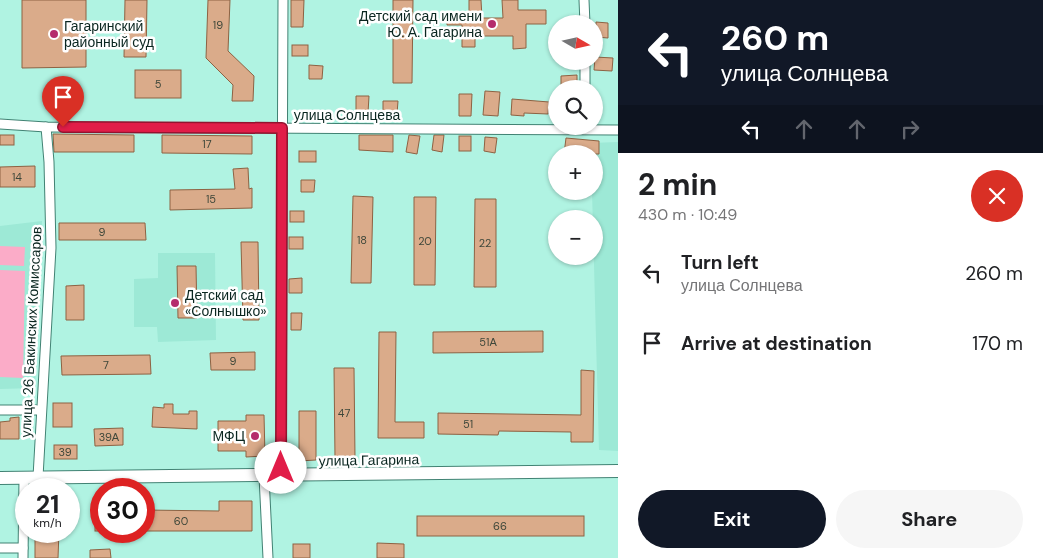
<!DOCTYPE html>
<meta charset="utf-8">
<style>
:root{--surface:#fff;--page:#f6f6f6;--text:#202124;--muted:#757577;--accent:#111827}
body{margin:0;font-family:"DM Sans",sans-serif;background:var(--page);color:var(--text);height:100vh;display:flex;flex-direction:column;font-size:19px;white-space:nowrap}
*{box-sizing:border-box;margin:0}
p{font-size:16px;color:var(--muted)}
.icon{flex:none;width:28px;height:28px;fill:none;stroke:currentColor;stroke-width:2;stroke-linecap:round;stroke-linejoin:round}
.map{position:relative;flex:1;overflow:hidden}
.details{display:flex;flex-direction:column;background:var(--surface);width:425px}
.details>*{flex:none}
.guide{background:#111827;color:#fff;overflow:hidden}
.needle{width:32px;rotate:99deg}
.fabs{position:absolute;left:548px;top:15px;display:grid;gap:10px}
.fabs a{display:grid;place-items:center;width:55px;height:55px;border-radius:50%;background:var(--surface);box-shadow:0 1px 4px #0004;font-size:25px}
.speed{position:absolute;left:15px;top:478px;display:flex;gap:10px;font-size:25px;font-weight:700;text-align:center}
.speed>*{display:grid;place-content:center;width:65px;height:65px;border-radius:50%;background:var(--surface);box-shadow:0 1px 4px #0004;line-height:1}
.speed small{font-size:12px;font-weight:400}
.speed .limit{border:8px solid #d22;background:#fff;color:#111}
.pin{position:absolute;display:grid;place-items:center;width:42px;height:42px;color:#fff;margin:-51px -21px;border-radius:50% 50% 50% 0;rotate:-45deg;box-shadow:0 0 5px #0007}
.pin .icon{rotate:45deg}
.me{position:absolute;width:55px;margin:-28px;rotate:0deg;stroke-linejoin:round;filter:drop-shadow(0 0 4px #0008)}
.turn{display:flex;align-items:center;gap:18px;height:105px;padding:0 20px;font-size:22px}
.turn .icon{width:65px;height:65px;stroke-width:2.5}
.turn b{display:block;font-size:35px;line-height:42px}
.lanes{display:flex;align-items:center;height:48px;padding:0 20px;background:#0003;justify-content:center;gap:25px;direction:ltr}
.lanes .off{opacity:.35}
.round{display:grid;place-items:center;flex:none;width:52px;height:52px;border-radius:26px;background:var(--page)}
.summary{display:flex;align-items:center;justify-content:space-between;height:85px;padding:0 20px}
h1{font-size:30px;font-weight:700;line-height:38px}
.cta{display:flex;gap:10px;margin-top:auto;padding:10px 20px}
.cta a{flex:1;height:58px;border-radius:30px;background:var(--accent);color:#fff;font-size:20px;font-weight:700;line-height:58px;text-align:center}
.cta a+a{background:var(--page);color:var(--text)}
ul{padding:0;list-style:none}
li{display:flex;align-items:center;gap:15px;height:70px;padding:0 20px}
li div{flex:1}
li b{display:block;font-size:19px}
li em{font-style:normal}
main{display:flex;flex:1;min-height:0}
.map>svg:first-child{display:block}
.built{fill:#9de9d6}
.green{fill:#fbacc8}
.building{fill:#daab8a;stroke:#8d6243}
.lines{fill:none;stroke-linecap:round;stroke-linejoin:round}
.street-casing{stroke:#418273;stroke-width:11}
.secondary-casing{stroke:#418273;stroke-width:14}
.street{stroke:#fff;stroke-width:9}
.secondary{stroke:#fff;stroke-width:12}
.route-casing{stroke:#92132f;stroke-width:12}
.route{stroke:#e11d48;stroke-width:9}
.poi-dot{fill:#b52c6c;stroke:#fff;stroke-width:2}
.labels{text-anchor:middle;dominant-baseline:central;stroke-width:5;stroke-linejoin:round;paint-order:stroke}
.number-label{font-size:11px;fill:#3e473a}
.poi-label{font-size:14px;fill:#0a2620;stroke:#fff;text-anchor:end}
.street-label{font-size:14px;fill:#0a2620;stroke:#fff}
</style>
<main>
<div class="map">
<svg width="618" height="558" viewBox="0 0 618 558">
<rect width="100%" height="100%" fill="#b0f3e2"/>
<g class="built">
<polygon points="618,142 618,451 599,450 592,191 594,154 591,143"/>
<polygon points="42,221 35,388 0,389 0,226"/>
<polygon points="158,253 215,253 216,340 158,342 157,327 134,327 134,279 158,278"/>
</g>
<g class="green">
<polygon points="0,246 25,247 24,266 0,265"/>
<polygon points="0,270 25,271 23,378 0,377"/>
</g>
<g class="building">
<polygon points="22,0 86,0 86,67 22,68"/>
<polygon points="125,0 147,0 146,57 124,57"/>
<polygon points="208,0 230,0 228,51 254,76 253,101 232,101 233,85 206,58"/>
<polygon points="291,0 304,0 303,27 291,27"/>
<polygon points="393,0 413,0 412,83 393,83"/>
<polygon points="469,0 481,0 482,18 503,18 502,0 518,0 518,10 546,10 546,24 526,24 526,48 513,49 513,36 475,36 475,47 462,47 462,25 447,25 447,14 469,13"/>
<polygon points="596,22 608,23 608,38 596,37"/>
<rect x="292" y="45" width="16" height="11"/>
<polygon points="595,57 613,58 612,71 594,70"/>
<polygon points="309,65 323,66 322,79 309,79"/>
<rect x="135" y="70" width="46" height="28"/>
<polygon points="577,75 577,89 561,89 561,76"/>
<polygon points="485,91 500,92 498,116 483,115"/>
<polygon points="459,94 472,94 471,116 459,116"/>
<polygon points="356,96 369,96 368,113 356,112"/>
<polygon points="512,99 549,102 548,114 524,113 524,116 511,115"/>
<polygon points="383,101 398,101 397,114 383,113"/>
<polygon points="53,134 134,135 134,152 54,152"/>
<rect x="0" y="135" width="14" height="10"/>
<polygon points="162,135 252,136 252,154 162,153"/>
<polygon points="359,135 393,135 393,152 359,150"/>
<polygon points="409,135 420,136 417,154 406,152"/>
<polygon points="434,135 444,135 442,152 432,150"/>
<rect x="459" y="136" width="12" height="15"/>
<polygon points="485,137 497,138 495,153 484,151"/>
<polygon points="566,138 599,141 599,154 564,154"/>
<rect x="299" y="151" width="17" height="11"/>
<polygon points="35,166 35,187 0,187 0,167"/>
<polygon points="248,168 249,189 252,188 252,208 170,210 170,190 235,189 233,169"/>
<polygon points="301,180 315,180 314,192 301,192"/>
<polygon points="353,196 373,197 371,283 351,283"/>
<polygon points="414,197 436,197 435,285 414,285"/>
<polygon points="475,199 496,199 496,287 474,287"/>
<rect x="290" y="211" width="14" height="11"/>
<polygon points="59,223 145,223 146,240 59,240"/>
<rect x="289" y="237" width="14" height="12"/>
<polygon points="241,242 258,242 259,320 243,320"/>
<polygon points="177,266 196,266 197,318 178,318"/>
<polygon points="302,278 302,293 289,293 289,279"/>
<polygon points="84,285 84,320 66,320 66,286"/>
<polygon points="291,313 302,313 301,330 291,330"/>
<polygon points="543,331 543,352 433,353 433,332"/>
<polygon points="379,332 396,332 395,422 424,422 424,438 378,438"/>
<polygon points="255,352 255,370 211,370 210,353"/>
<polygon points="150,355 151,374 62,375 61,356"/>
<polygon points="334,368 354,368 355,458 335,458"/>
<polygon points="581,370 594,371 593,442 571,442 571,432 499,431 498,435 438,434 438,413 581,415"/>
<rect x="53" y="403" width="19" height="24"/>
<polygon points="164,404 173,404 173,414 189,414 189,411 197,411 197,429 152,427 153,407 164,408"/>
<polygon points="299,411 316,411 316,460 299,461"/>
<polygon points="246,415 264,415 265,456 246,457 246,451 218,451 218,421 246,421"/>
<polygon points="19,417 19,439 0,439 0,422 10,421 10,418"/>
<polygon points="123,428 123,445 95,446 94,429"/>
<rect x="54" y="445" width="23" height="14"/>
<polygon points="219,501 252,501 252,531 144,531 144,510 219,511"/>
<rect x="95" y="510" width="6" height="21"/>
<rect x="417" y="516" width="167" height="20"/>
<polygon points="35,531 59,531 58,558 35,558"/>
<polygon points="377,543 404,544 404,558 377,558"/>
<rect x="293" y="544" width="17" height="14"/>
<polygon points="110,549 111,558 90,558 90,550"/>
</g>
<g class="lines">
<defs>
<g id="street">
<polyline points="584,0 585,24"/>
<polyline points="585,61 585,89"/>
<polyline points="0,124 46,127 618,130"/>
<polyline points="0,410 41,410"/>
<polyline points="264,476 268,558"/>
<polyline points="281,476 283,0"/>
<polyline points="38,477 51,248 49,162 46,127"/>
<polyline points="0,548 23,548"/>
<polyline points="23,558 24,478"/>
</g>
<polyline id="secondary" points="0,478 618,471"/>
</defs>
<use href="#street" class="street-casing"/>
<use href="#secondary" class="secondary-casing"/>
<use href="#street" class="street"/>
<use href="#secondary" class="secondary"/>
</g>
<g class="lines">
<defs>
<polyline id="route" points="63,127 282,128 281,468"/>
</defs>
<use href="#route" class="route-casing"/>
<use href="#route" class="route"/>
</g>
<g class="poi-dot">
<circle cx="492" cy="24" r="5"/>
<circle cx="54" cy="34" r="5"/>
<circle cx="175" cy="303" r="5"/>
<circle cx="255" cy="436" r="5"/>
</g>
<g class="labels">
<g class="number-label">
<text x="218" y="25">19</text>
<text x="158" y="84">5</text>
<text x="207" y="144">17</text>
<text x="17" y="177">14</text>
<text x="211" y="199">15</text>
<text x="102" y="232">9</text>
<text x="362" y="240">18</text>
<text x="425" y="241">20</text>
<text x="485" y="243">22</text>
<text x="488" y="342">51А</text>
<text x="233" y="361">9</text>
<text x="106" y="365">7</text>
<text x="344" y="413">47</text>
<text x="468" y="424">51</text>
<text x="109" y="437">39А</text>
<text x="65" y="452">39</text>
<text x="181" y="521">60</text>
<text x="500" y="526">66</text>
</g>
<g class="poi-label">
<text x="482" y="16">Детский сад имени<tspan x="482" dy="16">Ю. А. Гагарина</tspan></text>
<text x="64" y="26" text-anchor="start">Гагаринский<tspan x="64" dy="16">районный суд</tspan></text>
<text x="185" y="295" text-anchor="start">Детский сад<tspan x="185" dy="16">«Солнышко»</tspan></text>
<text x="245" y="436">МФЦ</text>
</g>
<g class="street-label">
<text x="347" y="115">улица Солнцева</text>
<text transform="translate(31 332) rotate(-87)">улица 26 Бакинских Комиссаров</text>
<text transform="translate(369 460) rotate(-1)">улица Гагарина</text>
</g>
</g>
</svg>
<div class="fabs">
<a><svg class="needle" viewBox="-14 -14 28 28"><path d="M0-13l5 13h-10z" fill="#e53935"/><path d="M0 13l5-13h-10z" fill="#757577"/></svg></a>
<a><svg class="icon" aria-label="search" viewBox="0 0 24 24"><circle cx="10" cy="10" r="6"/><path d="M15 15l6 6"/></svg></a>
<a>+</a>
<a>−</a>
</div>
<div class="speed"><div>21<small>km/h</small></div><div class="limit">30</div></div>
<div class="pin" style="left:63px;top:127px;background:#d93025"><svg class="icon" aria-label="arrive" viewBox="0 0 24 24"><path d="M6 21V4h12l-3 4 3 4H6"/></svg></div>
<svg class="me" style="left:281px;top:468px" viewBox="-20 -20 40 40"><circle r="19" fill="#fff"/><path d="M0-13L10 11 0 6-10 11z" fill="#e11d48"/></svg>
</div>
<section class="details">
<div class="guide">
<div class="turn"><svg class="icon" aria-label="left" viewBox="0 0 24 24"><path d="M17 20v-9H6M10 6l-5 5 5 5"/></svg><div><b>260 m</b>улица Солнцева</div></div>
<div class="lanes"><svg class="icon" aria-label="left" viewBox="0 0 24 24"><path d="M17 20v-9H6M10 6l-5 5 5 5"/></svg><svg class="icon off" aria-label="ahead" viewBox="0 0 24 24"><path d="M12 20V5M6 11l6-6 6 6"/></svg><svg class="icon off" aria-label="ahead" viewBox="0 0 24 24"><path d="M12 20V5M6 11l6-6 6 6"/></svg><svg class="icon off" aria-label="right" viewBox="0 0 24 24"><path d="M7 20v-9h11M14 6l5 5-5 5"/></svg></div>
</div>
<div class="summary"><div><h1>2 min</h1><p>430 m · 10:49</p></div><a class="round" style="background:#d93025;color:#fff"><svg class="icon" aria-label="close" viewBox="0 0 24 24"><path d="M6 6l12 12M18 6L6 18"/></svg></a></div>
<ul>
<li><svg class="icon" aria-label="left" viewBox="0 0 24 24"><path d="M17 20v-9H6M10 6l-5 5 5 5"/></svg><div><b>Turn left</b><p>улица Солнцева</p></div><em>260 m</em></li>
<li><svg class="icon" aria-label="arrive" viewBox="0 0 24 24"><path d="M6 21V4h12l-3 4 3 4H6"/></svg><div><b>Arrive at destination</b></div><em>170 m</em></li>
</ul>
<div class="cta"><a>Exit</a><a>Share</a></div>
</section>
</main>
